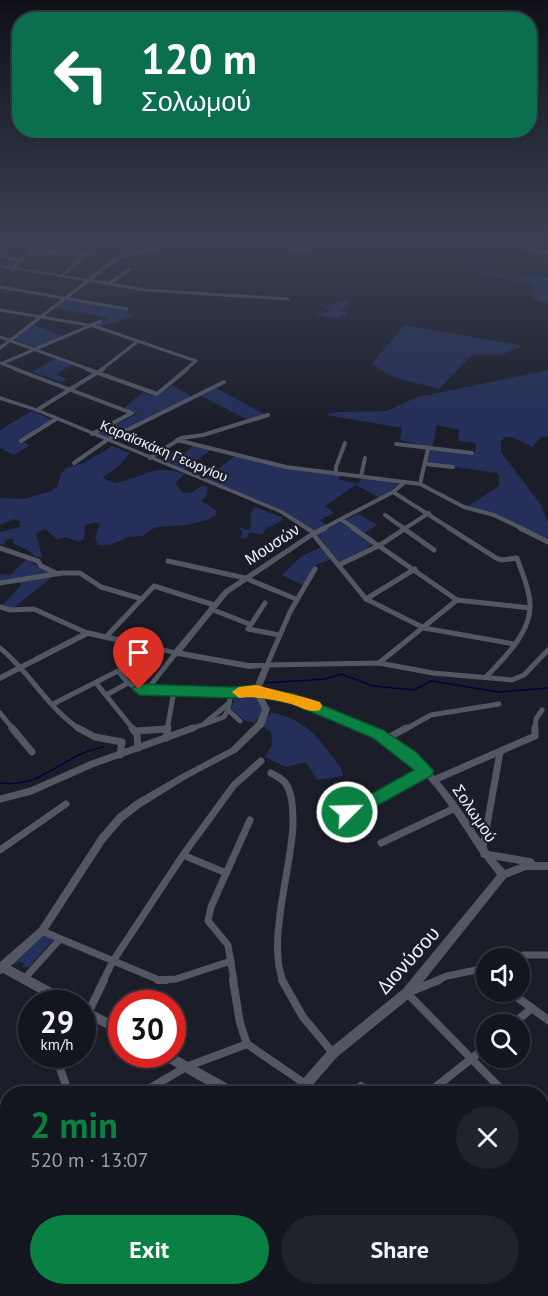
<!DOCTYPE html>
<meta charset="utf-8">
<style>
:root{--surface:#14161f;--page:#21232c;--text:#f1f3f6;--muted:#9d9fa4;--line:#33353d;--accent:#0b8043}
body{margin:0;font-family:"PT Sans",sans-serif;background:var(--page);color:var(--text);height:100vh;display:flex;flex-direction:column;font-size:22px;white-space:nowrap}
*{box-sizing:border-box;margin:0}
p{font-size:20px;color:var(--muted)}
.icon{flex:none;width:33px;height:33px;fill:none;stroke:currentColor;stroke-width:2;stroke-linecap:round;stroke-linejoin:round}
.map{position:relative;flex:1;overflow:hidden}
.details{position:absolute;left:0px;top:1086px;width:549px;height:210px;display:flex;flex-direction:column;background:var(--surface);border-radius:24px 24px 0 0;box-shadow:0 2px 4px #0004,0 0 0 2px var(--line)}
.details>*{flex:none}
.banner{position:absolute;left:12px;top:12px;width:525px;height:126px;border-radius:24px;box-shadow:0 2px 4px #0004,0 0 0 2px var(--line);background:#0b6e4f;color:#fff;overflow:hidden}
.tools{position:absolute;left:476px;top:948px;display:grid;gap:12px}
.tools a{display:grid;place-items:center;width:54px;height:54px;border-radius:50%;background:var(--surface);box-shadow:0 2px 4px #0004,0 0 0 2px var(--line);font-size:30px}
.speed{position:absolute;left:18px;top:990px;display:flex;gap:12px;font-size:30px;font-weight:700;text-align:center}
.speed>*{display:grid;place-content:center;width:78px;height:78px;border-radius:50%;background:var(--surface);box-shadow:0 2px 4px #0004,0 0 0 2px var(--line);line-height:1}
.speed small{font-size:15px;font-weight:400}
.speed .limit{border:9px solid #d22;background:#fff;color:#111}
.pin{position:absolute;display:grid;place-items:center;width:51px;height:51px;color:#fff;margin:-62px -26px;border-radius:50% 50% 50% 0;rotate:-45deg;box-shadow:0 0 6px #0007}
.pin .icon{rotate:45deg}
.me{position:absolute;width:66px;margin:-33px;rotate:67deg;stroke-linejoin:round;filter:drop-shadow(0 0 4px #0008)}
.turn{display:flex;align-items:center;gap:21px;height:126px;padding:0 30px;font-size:27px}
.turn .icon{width:78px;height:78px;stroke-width:2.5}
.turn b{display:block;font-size:42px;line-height:51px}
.round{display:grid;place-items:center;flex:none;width:63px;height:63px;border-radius:32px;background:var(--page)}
.overview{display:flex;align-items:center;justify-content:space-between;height:102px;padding:0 30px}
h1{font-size:36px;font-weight:700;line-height:45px;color:var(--accent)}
.primary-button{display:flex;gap:12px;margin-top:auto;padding:12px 30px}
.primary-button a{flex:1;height:69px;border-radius:36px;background:var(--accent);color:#fff;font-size:24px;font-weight:700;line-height:69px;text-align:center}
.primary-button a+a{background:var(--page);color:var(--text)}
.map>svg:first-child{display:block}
.green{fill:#252f59}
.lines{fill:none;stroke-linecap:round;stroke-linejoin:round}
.stream{stroke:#06003e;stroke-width:1.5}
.street-far4{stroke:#535764;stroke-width:3}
.street-far3{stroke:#535764;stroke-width:4}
.street-far2{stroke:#535764;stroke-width:5}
.street-far1{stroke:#535764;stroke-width:7}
.street{stroke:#535764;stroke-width:8}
.secondary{fill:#535764;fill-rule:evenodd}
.route{fill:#0b8043;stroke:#07532c;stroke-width:1.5}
.slow{fill:#f59e0b}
.labels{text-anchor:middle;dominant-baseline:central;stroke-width:4.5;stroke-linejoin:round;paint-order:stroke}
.far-street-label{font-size:14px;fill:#f1f3fb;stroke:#1b1e29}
.street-label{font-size:16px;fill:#f1f3fb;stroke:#1b1e29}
.near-street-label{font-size:20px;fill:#f1f3fb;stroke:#1b1e29}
</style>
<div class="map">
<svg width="548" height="1296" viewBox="0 0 548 1296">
<rect width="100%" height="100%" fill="#1b1e29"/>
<g class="green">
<path d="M476,267c23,7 48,7 72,11v26l-15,-5 -2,-14 -56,-13 -3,-4z"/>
<polygon points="64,299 126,310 134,316 100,327 95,326 109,318 53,308"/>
<polygon points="346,300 350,302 350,306 339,312 348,312 346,317 341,315 339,316 341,318 338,318 314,315 332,311 312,302 326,305"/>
<polygon points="32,324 64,336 37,348 14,339"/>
<polygon points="405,325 523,346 500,355 472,355 439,389 390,376 372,363"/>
<polygon points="56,358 73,365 56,374 67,379 62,382 32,372"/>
<polygon points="548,370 548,436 540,438 532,447 511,437 505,437 501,441 501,452 541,505 548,522 548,541 468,506 499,486 499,475 497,473 426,463 429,450 475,453 476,443 458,441 459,430 437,425 432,448 400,440 402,428 326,415 336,412 386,411 418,397"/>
<path d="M172,385l20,12 -84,42 -12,-5 39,-19 -1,-3 -10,-4 19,-16c14,6 18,2 29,-7z"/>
<polygon points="216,388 266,415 248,420 201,396"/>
<polygon points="32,411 53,420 20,441 30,445 14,455 0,448 0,430"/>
<polygon points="195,444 212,449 184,470 161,461 174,452 183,455"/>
<path d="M112,446l18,7 -11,13 -17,12 13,5c31,-5 35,-20 70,-9l-10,9 8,10h8l12,-8 5,2 -1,8 -6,6 15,9v5l-9,5 -20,5 -31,2 -14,9 -14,1 -18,8h-12l-3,-9 5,-12 -4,-2 -11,3 -1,14 -5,3 -14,-5 -7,3 -13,-11 -9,5 6,23h-6l-6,-6 -16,-7 -1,-5h-7l-2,6 -4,-1v-12l20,-5v-5l-6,-3 -14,6v-27l24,1 27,-8 6,-4 4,-13 5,-6 18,-5z"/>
<polygon points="235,456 286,468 342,475 338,479 358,484 362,477 399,484 380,498 356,485 325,506 334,513 320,520 328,526 316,531 284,511 205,479"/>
<polygon points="255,507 281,517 283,520 267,528 262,534 249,533 247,538 243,539 241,538 242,531 239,529 241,527 247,530 251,528 250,515"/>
<polygon points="358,514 377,525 363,534 376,542 340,563 317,534"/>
<polygon points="322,547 331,559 316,565 303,585 282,575 302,556"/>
<polygon points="27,559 39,568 49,571 51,578 12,609 2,606 21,585 19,580 0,582 0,574 10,575"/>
<polygon points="245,694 257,698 265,708 254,723 244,720 231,709 235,697"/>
<path d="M271,712c40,10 46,26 70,56l2,8 -26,4 -11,-18 -20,5 -21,-10 7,-12 -1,-13 -9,-6z"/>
<polygon points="40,933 54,939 29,967 22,967 24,963 19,962 17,965 12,964"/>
<polygon points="7,1280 8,1288 176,1289 180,1296 0,1296 0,1286"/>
</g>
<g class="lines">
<g class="stream">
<polyline points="0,260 9,263 5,266"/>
<polyline points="0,269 3,268"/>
<polyline points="265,683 325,679 341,674 373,686 414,690 431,681 499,692 548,688"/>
<path d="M0,783c43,6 63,-29 103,-36"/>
</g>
<g class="street-far4">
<polyline points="271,242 292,248 312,249"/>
<polyline points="27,254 44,254 82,242"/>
<polyline points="50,254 86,254"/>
<polyline points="0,255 20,261"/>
<polyline points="12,269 39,242"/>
<polyline points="61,276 102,242"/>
<polyline points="87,280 145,290 288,299"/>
<polyline points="108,284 130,269"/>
<polyline points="0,287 127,309"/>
<polyline points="0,310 94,326 196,361 185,370"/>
<polyline points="0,337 91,370"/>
<polyline points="0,363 19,370"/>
<polyline points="3,363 101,321"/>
<polyline points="101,370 138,341"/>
</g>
<g class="street-far3">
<polyline points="15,369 132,413 92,434"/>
<polyline points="87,369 157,394 187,369"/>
<polyline points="37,410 103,369"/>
<polyline points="177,440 286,467 420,484 464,507 494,515 523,529"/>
<polyline points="21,441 56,419"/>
<polyline points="396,444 472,453"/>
<polyline points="150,458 181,438 203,435 268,415"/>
<polyline points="74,463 107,440 224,382"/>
<polyline points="425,464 453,467"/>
<polyline points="336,474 336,467 345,443"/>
<polyline points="361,476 365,458"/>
<polyline points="420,484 428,449"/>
<polyline points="393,492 451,529"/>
<polyline points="385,515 405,529"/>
<polyline points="342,520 356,529"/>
<polyline points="322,529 393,492 405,482"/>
<polyline points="404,529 429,513"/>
</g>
<g class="street-far2">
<polyline points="353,528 457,600 530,608"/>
<polyline points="403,528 434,550"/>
<path d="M449,528l47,30 5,2 16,-2c5,15 12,29 13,45 2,29 -26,55 -44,74"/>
<polyline points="520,528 548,542"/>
<polyline points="315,533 325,528"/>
<polyline points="313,534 366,599 424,628 514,644"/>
<polyline points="0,548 38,561 41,566 58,574"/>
<polyline points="168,561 245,578 296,599"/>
<polyline points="339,565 380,545 406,528"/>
<polyline points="315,569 290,612 267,665 379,663 433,673 512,680 524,675 548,650"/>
<polyline points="0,583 62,573 80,573 101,587 142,599"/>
<polyline points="366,599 415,569"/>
<polyline points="265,603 248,629 279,635"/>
<polyline points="0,607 10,610 34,609 87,633"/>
<polyline points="211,609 249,624"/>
<polyline points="106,637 154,586 214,605"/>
<path d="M0,648c30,24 48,61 81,82"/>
<polyline points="379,663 457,600"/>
<polyline points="96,683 134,730"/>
<polyline points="147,690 175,654"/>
<polyline points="231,693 228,710 240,721"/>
<polyline points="106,695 128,683"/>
<polyline points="53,704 118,671 128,683 139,689 205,693 254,692"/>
<polyline points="0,713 14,730"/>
<polyline points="205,723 229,703"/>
<polyline points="156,730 167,729"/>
<polyline points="167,730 174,691"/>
<polyline points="188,730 224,717 228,710"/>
<polyline points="404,730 431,715 499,704"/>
<polyline points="535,730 536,719 542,710"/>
</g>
<g class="street-far1">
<polyline points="12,728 32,752"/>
<polyline points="78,728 95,737 122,742 120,755"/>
<polyline points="132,728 137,734 138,748"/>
<polyline points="134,731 167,729"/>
<polyline points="166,738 168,728"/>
<polyline points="386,739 406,728"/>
<path d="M271,773c5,3 12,6 15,11 7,11 7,28 7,41 -2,46 -26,116 -10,156"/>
<polyline points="434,780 535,736 535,728"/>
<polyline points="340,793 347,812 351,814 426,771"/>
<polyline points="0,799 31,791 92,764 193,728"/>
<polyline points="381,843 455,808"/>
<polyline points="483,848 500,752"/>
<polyline points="0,850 66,804"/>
<polyline points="183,855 226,873"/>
<polyline points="42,931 159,980 176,979 231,961"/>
<polyline points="509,958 524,955 548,955"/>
<polyline points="25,978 60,939"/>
<polyline points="103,981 113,961 183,855 234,785 261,761"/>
<polyline points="234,981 228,945 208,921 211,907 250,820"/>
<polyline points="435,981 447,976 486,968"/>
</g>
<g class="street">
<polyline points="158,980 166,980"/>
<polyline points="233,980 240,1023 247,1044 304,1083"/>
<polyline points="282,980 303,1017 333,1053"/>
<polyline points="439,980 407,993 506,1094"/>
<polyline points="510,992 548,1020"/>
<polyline points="88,1013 104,980"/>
<polyline points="513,1024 532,1008"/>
<polyline points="55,1054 69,1094"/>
<polyline points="361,1086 370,1094"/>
<polyline points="140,1094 186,1067 247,1044"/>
<polyline points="427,1094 486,1047"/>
<polyline points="0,1116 8,1132"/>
<polyline points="542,1126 548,1132"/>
<polyline points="0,1166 8,1164"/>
<polyline points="542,1195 548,1187"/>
<polyline points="179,1288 183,1296"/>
<polyline points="249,1288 254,1296"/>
<polyline points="339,1288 343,1296"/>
<polyline points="304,1296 311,1288"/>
<polyline points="442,1296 446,1288"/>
</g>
<g class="secondary">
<polygon points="200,242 218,242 147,250 118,260 0,350 0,346 85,281 0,267 0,265 87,279 114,258 147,248"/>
<polygon points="496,242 505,242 548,252 548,254"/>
<path d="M0,396l39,13 245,102 33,21 1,1 -1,1 -89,60 -46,57 67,12h21l1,2 -11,26c67,12 133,37 178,89 20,22 34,47 51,71l41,7 3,1 2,3h13v8h-22l-20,8 -95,119 -74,60 -32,37h-13l1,-4 36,-41 74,-60 94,-114 -13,-17 -3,-1 -1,-4c-20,-29 -37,-61 -63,-85 -41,-39 -98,-60 -153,-70l6,11 -6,17 -27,26 -51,27 -45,28 -18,14 -18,21 -60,92 -34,32 63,34 1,4h-16l-56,-31 -3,1v-12l39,-34 60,-92 18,-21 18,-14 45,-26 51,-27 26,-26 5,-13 -7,-14 1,-2 -3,-3 9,-22 -13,1 -71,-13 -3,1 -4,-3 -83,-18 -88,45v-6l87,-45 87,20 50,-60 86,-57 -30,-20 -245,-102 -35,-11zM496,860l24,4 -15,6z"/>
<polygon points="82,1005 122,1025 122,1036 82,1016"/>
<polygon points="172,1053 239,1090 240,1094 223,1094 160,1058 159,1054 172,1054"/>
<polygon points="542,1257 548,1260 548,1274 542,1271"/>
<polygon points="8,1266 8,1280 0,1284 0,1270"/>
</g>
</g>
<linearGradient id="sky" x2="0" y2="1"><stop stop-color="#0f1017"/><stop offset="0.57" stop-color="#394154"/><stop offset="1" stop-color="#394154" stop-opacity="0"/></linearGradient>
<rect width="548" height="424" fill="url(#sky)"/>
<polygon class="route" points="139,684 231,687 257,685 264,689 295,694 383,730 416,752 434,771 431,776 351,820 341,817 339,812 341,807 350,806 414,770 373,738 293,704 254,696 231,698 139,695 132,689"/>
<path class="slow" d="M257,685c20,6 42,10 63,17l2,4 -2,4c-11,4 -22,-5 -33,-7 -16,-4 -33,-7 -48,-5l-7,-6 7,-5z"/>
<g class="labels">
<g class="far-street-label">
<text transform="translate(164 451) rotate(23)">Καραϊσκάκη Γεωργίου</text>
</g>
<g class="street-label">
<text transform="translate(272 544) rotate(-33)">Μουσών</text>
<text transform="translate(475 813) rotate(56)">Σολωμού</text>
</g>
<g class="near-street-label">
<text transform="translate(408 960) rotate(-48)">Διονύσου</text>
</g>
</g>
</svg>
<div class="tools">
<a><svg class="icon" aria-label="sound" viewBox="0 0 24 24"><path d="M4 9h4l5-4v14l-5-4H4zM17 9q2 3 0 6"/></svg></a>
<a><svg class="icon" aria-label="search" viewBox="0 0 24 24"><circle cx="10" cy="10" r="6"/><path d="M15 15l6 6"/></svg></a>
</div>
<div class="speed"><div>29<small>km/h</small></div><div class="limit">30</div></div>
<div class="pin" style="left:139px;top:689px;background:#d93025"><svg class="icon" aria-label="arrive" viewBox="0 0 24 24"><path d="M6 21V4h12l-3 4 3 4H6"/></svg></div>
<svg class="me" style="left:347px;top:812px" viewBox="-20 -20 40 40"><circle r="17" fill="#0b8043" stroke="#fff" stroke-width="3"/><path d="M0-11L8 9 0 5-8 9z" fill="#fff"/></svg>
<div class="banner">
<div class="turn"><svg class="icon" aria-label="left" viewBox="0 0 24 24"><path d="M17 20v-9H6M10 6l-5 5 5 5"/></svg><div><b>120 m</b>Σολωμού</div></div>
</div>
<section class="details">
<div class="overview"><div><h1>2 min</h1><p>520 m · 13:07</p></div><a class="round"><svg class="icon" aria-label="close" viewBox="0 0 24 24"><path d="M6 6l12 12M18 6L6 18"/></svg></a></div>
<div class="primary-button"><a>Exit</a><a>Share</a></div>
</section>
</div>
